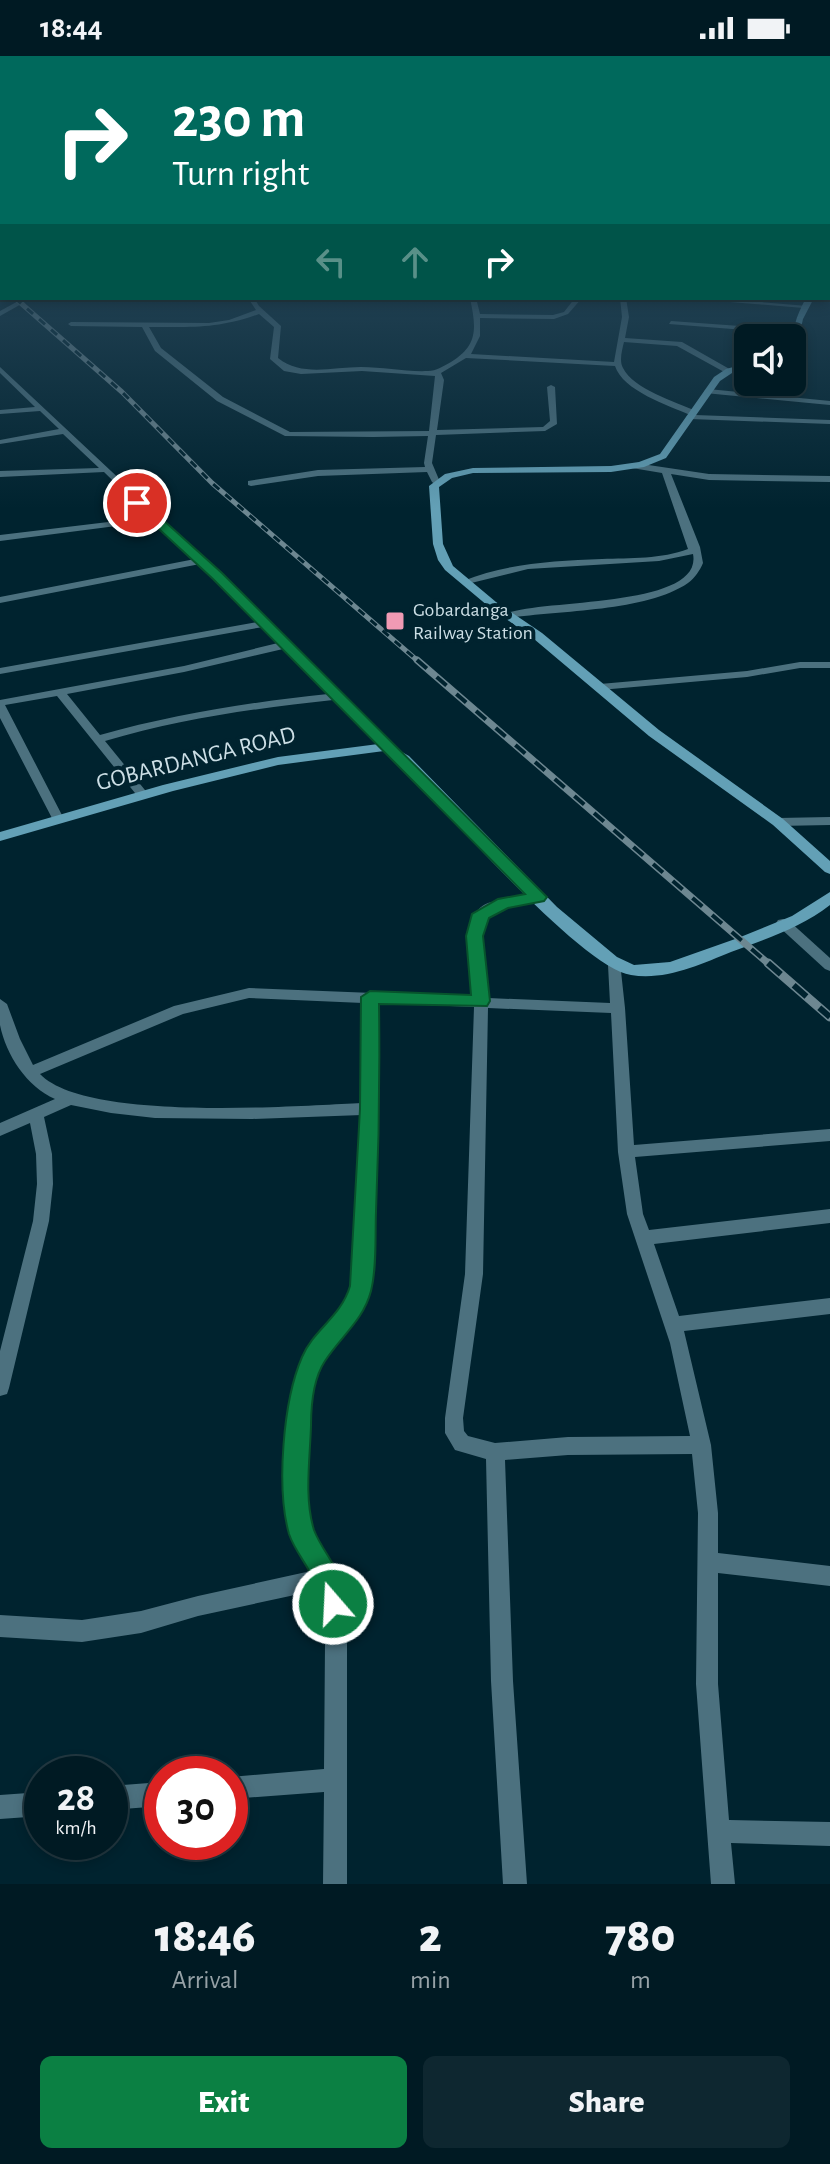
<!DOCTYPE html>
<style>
:root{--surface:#001a23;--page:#0e2730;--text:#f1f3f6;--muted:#95a1a6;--line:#223841;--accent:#0b8043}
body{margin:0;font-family:"Alegreya Sans",sans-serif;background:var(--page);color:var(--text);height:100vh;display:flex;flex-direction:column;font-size:30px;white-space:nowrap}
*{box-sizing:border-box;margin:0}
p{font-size:26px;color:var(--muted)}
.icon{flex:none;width:44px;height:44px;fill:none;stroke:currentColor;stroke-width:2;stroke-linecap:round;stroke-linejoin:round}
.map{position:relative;height:1828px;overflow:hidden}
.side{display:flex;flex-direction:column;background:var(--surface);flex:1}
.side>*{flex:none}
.banner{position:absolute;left:0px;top:0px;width:830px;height:244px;box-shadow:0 4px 12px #0003,0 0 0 2px var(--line);background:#00695c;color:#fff;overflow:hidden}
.buttons{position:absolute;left:734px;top:268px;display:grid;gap:16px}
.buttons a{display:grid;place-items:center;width:72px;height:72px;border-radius:12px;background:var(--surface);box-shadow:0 4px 12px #0003,0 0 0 2px var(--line);font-size:40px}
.speed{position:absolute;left:24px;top:1700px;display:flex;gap:16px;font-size:40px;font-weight:700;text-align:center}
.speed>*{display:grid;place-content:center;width:104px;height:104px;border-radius:50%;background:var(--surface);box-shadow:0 4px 12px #0003,0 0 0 2px var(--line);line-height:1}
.speed small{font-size:20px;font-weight:400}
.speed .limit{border:12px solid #d22;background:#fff;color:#111}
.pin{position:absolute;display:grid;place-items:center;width:68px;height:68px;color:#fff;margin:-34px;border:4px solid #fff;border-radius:50%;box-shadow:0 2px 8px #0007}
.me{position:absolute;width:88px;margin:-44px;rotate:341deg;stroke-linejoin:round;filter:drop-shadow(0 0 6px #0008)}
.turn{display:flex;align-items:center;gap:28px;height:168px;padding:0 40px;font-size:36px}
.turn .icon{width:104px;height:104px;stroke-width:2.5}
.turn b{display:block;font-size:56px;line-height:68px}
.lanes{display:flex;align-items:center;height:76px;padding:0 40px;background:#0003;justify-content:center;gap:40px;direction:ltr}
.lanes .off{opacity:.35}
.eta{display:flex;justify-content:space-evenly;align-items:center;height:136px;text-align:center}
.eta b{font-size:48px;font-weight:800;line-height:56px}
.cta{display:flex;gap:16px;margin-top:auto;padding:16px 40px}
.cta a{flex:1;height:92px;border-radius:12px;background:var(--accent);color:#fff;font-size:32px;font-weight:800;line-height:92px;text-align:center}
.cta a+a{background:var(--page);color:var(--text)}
.status{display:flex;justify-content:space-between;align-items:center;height:56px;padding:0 40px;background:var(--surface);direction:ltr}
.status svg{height:22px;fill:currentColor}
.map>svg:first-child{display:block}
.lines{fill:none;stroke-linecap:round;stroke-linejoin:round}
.street{fill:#4c717f;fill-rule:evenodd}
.secondary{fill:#63a0b6;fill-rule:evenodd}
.rail-far2-casing{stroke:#6d8791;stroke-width:5}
.rail-far1-casing{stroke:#6d8791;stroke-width:7}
.rail-casing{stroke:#6d8791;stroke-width:9}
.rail-far2{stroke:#00232f;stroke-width:3;stroke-dasharray:8;stroke-linecap:butt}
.rail-far1{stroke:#00232f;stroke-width:4;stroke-dasharray:13;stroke-linecap:butt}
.rail{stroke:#00232f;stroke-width:6;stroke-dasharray:17;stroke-linecap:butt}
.route{fill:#0b8043;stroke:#07532c;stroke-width:2}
.poi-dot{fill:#f09ab4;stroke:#00232f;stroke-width:3}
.labels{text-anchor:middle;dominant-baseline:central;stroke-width:8;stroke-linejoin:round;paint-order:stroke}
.far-poi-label{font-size:20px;fill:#cbdee5;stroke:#00232f;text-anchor:start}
.street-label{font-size:24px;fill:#cbdee5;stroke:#00232f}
</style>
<div class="status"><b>18:44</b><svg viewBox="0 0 49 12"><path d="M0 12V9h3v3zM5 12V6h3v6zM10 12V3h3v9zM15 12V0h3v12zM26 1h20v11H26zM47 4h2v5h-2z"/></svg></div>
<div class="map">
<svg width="830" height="1828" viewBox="0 0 830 1828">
<rect width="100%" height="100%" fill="#00232f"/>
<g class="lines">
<g class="street">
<rect x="0" y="201" width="2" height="4"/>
<polygon points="828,234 830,235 830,239 828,238"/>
<polygon points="24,242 32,242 0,260 0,255"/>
<path d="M248,242h6l5,8 22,20 -3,32c24,19 54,9 83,9 22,0 45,5 67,4 8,0 16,-5 23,-9 28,-17 25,-35 19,-64h6l4,16 73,1 11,-3 11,-14h7l-14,16 -14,5 -74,-1v18l-9,18 143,8 8,-45 -2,-19h6l3,19 -4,21 57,4 51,29 -7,2 -49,-27 -53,-4c-2,8 -5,19 -1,26 10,21 53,34 73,43l-1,4 135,5v4l-140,-5 -4,-2 4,-2c-22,-10 -67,-24 -75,-49l-149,-8 -25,15 3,7 -7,50 106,-3 7,-6 -3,-34 4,-2 4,2 2,37 -12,7 -109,4 -4,28 8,19 -4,3 -4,-3 -5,-10 -109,4 -67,10 -3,-1v-4l70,-11 107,-3 -1,-4 4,-27 -55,1 -88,-1 -68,-35 -62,-50 -13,-24 -71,-1 -3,-2 3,-2 138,1 20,-3 27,-10zM259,258l15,13 -4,32 14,12 17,3 61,-3 73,5 -6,55 -139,1 -67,-35 -62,-49 -12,-21c44,0 68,2 110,-13z"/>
<polygon points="681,242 714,242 807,250 804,252"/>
<polygon points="671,265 796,274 800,276 796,278 669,268"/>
<path d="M0,311l221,207 169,171v4h-8l-49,-49c-77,8 -153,19 -228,41l44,54 -6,4 -4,-1 -82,-102 -52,9 59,114 -2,3h-8l-54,-104v-18l184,-34 94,-23 -15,-16 -263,47v-6l258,-46 -58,-58 -200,39v-6l195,-38 -40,-38 -155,20v-6l150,-18 -46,-45 -104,5v-6l99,-3 -36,-34 -63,10v-4l59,-11 -19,-18 -40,3v-4l35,-3 -35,-34zM283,593l45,45c-77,8 -153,20 -228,41l-33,-41 117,-22z"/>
<polygon points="708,333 830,345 830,349 705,337 704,335"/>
<path d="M635,407l74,11 121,2v6l-121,-2 -38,-6 29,73 3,16c-3,7 -8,15 -15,20 -42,29 -128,27 -179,35l-5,-3c28,-17 200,-5 189,-61l-34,7 -131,8 -65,16v-4c45,-18 91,-20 139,-22 28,-1 60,0 86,-10l-26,-76 -30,-5v-4z"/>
<polygon points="800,606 830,606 830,612 800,612 747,621 600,634 595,631 600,628 747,615"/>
<polygon points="830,761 830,769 778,770 772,766 778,762"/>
<path d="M538,837l5,1 2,3 -2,3c-16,4 -37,4 -50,12 -19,10 -7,67 -5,86l122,5 -2,-38 2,-3h10l5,46 9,137 196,-16v12l-195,16 8,57 6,16 181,-21v14l-176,21 25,72 151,-18v16l-146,17 27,114 7,68v40l112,13v20l-112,-13v111l11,136 101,2v24l-99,-3 4,41h-24l-15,-200 2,-171 -6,-59 -124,1 -63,5 8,221 14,203h-24l-12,-203 -5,-222 -31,-9 -10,-17v-15l20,-144 9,-267 -97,-4 1,106 -8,177 -9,27 -40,48 -9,26 -4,34 -2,77 3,22 3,14 25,44 10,66v240h-24l1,-92 -94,7v-22l94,-8 1,-125 -7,-54 -120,26 -57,17 -59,9 -82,-5v-22l82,5 59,-9 57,-15 113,-25c-7,-12 -16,-24 -19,-38 -10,-39 -7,-149 15,-182 11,-17 31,-29 40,-47 3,-5 4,-13 5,-18l10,-171 -110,4 -97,-1 -44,-5 -40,-8 -27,12 8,37 1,30 -4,37 -40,167 -2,6 -7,2v-45l33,-130 4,-37 -1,-30 -6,-31 -30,13v-13l55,-24c-28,-12 -49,-44 -55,-74 0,-8 0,-18 0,-26l7,5 13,35 13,26 141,-59 75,-18 224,9c-2,-25 -15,-83 15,-94 15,-5 34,-7 50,-10zM249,942l114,5 -1,100c-68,3 -276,19 -322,-29l143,-60zM488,952l123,5 7,139 9,62 43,129 20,93 -122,1 -73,6 -27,-7 -4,-5 -1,-13 20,-144z"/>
<polygon points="783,863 788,864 830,902 830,915 825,913 778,870 776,867 778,864"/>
<polygon points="162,1726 162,1750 110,1754 110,1730"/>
<polygon points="42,1736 42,1760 0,1763 0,1739"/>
</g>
<g class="secondary">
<path d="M806,242h8l-11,21 -7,31 -4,2c0,-21 3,-34 14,-54z"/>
<polygon points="748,307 748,313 732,317 720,325 666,402 644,411 611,416 473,417 452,422 439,431 443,488 453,510 496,546 542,577 659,674 783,763 830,805 830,818 825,816 773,769 649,680 534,583 488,550 445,514 438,504 433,488 429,430 445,418 473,412 611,410 639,406 660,398 714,321 726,313"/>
<path d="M386,687l23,13 148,151 60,50 17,8 36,-3 68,-24 54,-22 38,-24v13c-29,23 -65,34 -99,47 -30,12 -66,29 -100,23 -51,-8 -190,-170 -232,-213l-15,-11 -106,14 -105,26 -173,50v-9l163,-47 115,-28z"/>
</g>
<defs>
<polyline id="rail-far2" points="15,242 122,336 212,427 419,606"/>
<polyline id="rail-far1" points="417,604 770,909"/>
<polyline id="rail" points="768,907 830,961"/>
</defs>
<use href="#rail-far2" class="rail-far2-casing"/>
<use href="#rail-far1" class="rail-far1-casing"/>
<use href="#rail" class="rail-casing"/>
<use href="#rail-far2" class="rail-far2"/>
<use href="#rail-far1" class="rail-far1"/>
<use href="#rail" class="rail"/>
</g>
<linearGradient id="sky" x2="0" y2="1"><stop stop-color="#00131a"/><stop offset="0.43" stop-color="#264558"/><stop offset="1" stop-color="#264558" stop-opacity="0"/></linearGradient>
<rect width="830" height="453" fill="url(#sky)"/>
<path class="route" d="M133,444h8l81,73 325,324 -3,4 -36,7 -19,10 -6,18 7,65 -3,5 -108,-2c1,70 0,138 -3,208 -1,25 1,55 -5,79 -8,30 -30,45 -46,70 -12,18 -14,45 -14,65 -1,33 -7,72 3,104 10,27 41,53 28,83l-9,4 -10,-4c-4,-10 -5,-20 -8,-30 -6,-17 -20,-31 -26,-49 -13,-46 -6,-133 13,-177 11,-27 39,-40 48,-71l10,-177 1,-112 9,-6 101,4 -5,-59 6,-22 26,-15 27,-5 -312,-315 -80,-74z"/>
<rect class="poi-dot" x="385" y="555" width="20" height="20" rx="4"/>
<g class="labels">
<g class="far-poi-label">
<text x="413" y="554">Gobardanga<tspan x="413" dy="23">Railway Station</tspan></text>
</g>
<g class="street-label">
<text transform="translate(196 703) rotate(-14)">GOBARDANGA ROAD</text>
</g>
</g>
</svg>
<div class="buttons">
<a><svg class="icon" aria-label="sound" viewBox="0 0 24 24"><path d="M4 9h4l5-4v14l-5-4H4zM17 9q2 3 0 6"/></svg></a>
</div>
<div class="speed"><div>28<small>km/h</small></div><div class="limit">30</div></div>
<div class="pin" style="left:137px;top:447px;background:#d93025"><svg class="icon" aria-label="arrive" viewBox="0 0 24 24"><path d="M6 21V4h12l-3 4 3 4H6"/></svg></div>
<svg class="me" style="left:333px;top:1548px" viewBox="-20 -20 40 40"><circle r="17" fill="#0b8043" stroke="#fff" stroke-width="3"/><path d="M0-11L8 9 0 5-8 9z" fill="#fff"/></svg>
<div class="banner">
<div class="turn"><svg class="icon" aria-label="right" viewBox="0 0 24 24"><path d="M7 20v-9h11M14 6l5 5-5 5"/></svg><div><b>230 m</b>Turn right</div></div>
<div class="lanes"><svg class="icon off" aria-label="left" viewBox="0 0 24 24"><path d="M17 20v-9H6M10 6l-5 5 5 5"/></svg><svg class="icon off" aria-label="ahead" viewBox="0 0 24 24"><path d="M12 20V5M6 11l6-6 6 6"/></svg><svg class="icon" aria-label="right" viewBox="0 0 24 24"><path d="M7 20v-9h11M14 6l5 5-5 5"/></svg></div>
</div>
</div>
<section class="side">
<div class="eta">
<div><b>18:46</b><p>Arrival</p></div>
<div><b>2</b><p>min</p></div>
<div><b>780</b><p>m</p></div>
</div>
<div class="cta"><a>Exit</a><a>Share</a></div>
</section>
